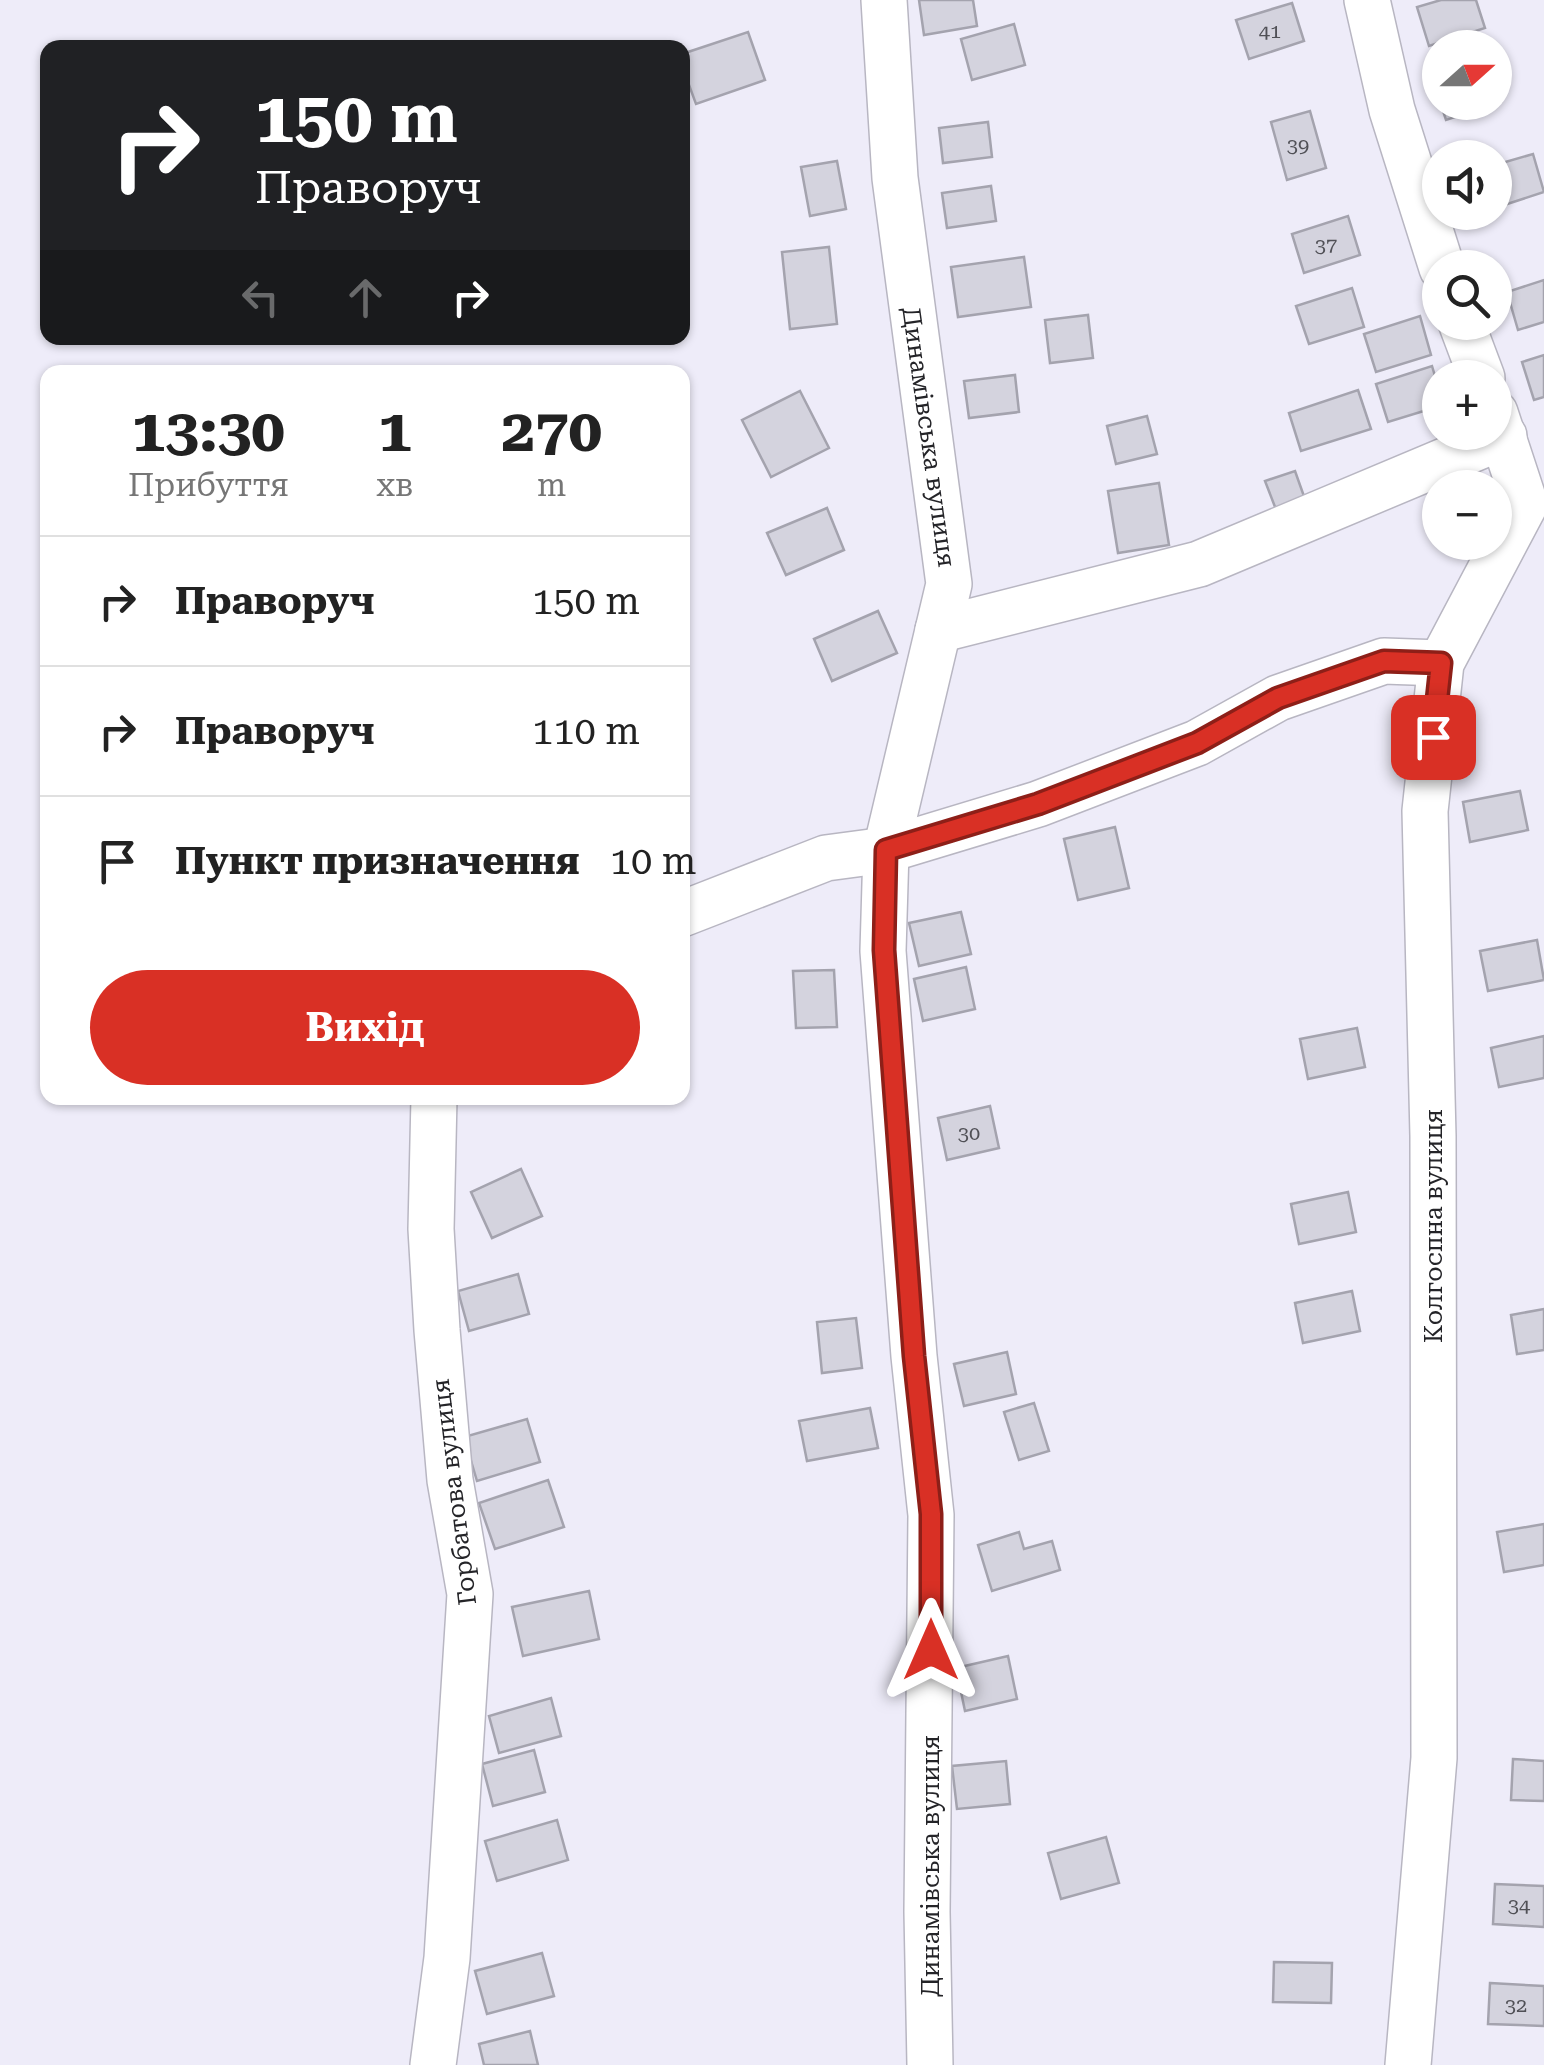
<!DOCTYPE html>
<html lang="uk">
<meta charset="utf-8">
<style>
:root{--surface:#fff;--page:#f2f2f2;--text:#222;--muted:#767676;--line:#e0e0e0;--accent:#d93025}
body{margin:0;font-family:"Roboto Serif",serif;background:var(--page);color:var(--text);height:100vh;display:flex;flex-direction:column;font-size:38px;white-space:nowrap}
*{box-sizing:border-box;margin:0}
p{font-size:32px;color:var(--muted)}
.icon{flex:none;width:55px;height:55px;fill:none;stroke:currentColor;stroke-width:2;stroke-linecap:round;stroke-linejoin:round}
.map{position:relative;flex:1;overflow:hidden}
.drawer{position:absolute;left:40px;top:365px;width:650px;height:740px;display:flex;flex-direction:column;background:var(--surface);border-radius:20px;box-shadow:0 2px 8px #0004}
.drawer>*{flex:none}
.banner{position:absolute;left:40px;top:40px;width:650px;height:305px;border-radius:20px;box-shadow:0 2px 8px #0004;background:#202124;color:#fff;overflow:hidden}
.needle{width:65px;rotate:69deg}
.fabs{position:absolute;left:1422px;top:30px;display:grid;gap:20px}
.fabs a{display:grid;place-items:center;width:90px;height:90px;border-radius:50%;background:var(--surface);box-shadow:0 2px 8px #0004;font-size:50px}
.pin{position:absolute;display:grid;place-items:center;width:85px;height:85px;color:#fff;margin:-42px;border-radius:20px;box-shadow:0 5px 15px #0006}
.me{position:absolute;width:110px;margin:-55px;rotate:0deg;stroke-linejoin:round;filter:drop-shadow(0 0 8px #0008)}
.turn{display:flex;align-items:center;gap:35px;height:210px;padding:0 50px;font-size:45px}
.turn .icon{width:130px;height:130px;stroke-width:2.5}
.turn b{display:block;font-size:70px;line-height:85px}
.lanes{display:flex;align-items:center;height:95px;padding:0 50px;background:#0003;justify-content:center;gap:50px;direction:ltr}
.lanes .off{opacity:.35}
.eta{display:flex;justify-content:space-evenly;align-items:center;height:170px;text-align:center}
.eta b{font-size:60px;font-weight:700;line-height:70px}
.button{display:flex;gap:20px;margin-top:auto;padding:20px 50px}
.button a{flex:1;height:115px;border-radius:60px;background:var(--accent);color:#fff;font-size:40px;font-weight:700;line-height:115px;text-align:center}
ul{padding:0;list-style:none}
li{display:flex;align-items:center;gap:30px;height:130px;padding:0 50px;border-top:2px solid var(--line)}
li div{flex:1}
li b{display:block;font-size:38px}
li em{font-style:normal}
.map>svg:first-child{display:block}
.building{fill:#d4d3de;stroke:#a4a3ae;stroke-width:2.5}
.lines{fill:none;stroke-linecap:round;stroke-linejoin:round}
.minor-casing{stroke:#b8b6c2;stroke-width:48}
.minor{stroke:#fff;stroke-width:45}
.route-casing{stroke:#8d1f18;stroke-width:25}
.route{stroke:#d93025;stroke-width:18}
.labels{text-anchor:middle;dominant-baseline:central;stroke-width:8;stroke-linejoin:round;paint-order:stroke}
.number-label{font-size:20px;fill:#505056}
.street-label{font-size:25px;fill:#242428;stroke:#fff}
</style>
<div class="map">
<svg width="1544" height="2065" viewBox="0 0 1544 2065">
<rect width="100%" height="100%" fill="#eeecf9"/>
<g class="building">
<polygon points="919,0 973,0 977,26 924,35"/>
<polygon points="1441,0 1476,0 1485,28 1429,46 1417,7"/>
<polygon points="1292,3 1304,41 1249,59 1236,20"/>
<polygon points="1014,24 1025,65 972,80 961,39"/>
<polygon points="748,32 765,80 696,104 682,66 682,54"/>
<polygon points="1495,82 1501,102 1446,120 1440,102 1495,102"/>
<polygon points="1310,111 1326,168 1287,180 1271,122"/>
<polygon points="988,122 992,157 943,163 939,128"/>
<polygon points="1533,154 1544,192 1495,208 1495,165"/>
<polygon points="837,161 846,209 810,216 801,167"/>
<polygon points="991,186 996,221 947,228 942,193"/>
<polygon points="1348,216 1360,255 1304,273 1292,234"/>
<polygon points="829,247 837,324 790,329 782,252"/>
<polygon points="1024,257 1031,307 958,317 951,267"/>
<polygon points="1544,280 1544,322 1518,330 1507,292"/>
<polygon points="1352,288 1364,327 1309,344 1296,306"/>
<polygon points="1088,315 1093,358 1050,363 1045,320"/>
<polygon points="1420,316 1431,355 1376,372 1364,334"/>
<polygon points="1544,355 1544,397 1534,400 1522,362"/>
<polygon points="1432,366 1440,393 1440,406 1388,422 1376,384"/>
<polygon points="1015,375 1019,412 969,418 964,381"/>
<polygon points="1358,390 1371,429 1301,451 1289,413"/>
<polygon points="800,391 829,448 771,477 742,420"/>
<polygon points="1147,416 1157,454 1116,464 1107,426"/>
<polygon points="1295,471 1306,502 1277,512 1265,481"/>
<polygon points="1159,483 1169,545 1118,553 1108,491"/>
<polygon points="827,508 844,550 786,575 767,533"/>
<polygon points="878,611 897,653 832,681 814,639"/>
<polygon points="1520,791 1528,830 1470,842 1463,802"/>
<polygon points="1115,827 1129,888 1078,900 1064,839"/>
<polygon points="961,912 971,954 919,966 909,923"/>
<polygon points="1537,940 1544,980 1488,991 1480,951"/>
<polygon points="966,967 975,1009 923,1021 914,979"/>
<polygon points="834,970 837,1027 796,1028 793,971"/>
<polygon points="1357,1028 1365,1067 1308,1079 1300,1039"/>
<polygon points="1544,1036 1544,1078 1499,1087 1491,1048"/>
<polygon points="990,1106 999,1148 947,1160 938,1118"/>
<polygon points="521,1169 542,1216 492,1238 471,1192"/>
<polygon points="1348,1192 1356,1232 1299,1244 1291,1204"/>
<polygon points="518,1274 529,1314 469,1331 458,1291"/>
<polygon points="1352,1291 1360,1331 1303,1343 1295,1303"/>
<polygon points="1544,1309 1544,1350 1517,1354 1511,1315"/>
<polygon points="856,1318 862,1368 822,1373 817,1322"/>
<polygon points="1007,1352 1016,1394 964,1406 954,1364"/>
<polygon points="1034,1403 1049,1451 1019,1460 1004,1412"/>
<polygon points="870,1408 878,1448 807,1461 799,1421"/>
<polygon points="527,1419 540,1462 477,1481 464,1437"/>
<polygon points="548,1480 564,1527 495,1549 479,1503"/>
<polygon points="1544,1524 1544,1565 1504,1572 1497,1532"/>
<polygon points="1019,1532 1024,1549 1052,1541 1060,1570 992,1591 978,1545"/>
<polygon points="589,1591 599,1639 523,1656 512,1607"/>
<polygon points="1008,1656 1017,1699 965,1711 956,1668"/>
<polygon points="551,1698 561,1736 499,1753 489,1716"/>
<polygon points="534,1750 545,1792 493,1806 482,1764"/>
<polygon points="1513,1759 1544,1761 1544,1801 1511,1800"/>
<polygon points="1006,1761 1010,1804 957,1809 952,1766"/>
<polygon points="557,1820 568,1860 497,1881 485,1841"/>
<polygon points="1106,1837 1119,1883 1061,1899 1048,1853"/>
<polygon points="1495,1884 1544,1886 1544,1927 1493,1924"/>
<polygon points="542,1953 554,1996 487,2014 475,1971"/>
<polygon points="1274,1962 1332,1963 1331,2003 1273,2002"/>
<polygon points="1490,1983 1544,1986 1544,2026 1488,2024"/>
<polygon points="530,2031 538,2065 484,2065 479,2044"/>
</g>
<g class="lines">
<defs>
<g id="minor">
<polyline points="884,0 895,178 949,584 886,850 883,951 914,1356 931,1515 927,1912 930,2065"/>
<polyline points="1367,0 1392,110 1442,268"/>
<polyline points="1461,322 1482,378"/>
<polyline points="938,630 1199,564 1504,436"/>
<polyline points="682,914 826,858 886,850 1038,804 1197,743 1278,698 1384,661 1441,663"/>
<polyline points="433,2065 447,1958 470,1594 450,1480 437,1330 431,1229 434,1098"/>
<polyline points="1408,2065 1434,1758 1433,1136 1425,811 1441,663 1525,504 1495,413"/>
</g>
</defs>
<use href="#minor" class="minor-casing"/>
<use href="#minor" class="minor"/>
</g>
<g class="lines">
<defs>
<polyline id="route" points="931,1650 931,1514 914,1356 884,950 886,850 1038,804 1197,743 1278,698 1384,661 1441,663 1433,737"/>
</defs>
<use href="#route" class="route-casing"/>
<use href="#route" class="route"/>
</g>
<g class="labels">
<g class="number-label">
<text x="1270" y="31">41</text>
<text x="1298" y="145">39</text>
<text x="1326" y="245">37</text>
<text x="969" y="1133">30</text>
<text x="1519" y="1905">34</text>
<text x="1516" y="2005">32</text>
</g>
<g class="street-label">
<text transform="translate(929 437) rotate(82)">Динамівська вулиця</text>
<text transform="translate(1433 1226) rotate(-90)">Колгоспна вулиця</text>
<text transform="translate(454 1492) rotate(-97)">Горбатова вулиця</text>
<text transform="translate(930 1866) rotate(-90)">Динамівська вулиця</text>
</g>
</g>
</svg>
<div class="fabs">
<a><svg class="needle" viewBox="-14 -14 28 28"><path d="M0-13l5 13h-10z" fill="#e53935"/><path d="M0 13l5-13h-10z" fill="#767676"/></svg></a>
<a><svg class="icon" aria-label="sound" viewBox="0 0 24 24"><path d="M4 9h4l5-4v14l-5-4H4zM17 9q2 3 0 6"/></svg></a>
<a><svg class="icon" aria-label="search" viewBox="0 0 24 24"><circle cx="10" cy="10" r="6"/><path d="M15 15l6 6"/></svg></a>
<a>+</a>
<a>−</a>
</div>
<div class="pin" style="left:1433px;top:737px;background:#d93025"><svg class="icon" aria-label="arrive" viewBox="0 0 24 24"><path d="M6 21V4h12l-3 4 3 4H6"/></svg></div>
<svg class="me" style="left:931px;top:1650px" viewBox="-20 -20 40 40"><path d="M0-17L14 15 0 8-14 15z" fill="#d93025" stroke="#fff" stroke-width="4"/></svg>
<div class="banner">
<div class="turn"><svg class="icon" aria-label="right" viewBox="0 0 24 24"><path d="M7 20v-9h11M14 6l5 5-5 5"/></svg><div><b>150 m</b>Праворуч</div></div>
<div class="lanes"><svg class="icon off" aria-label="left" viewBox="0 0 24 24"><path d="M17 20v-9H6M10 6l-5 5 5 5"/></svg><svg class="icon off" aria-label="ahead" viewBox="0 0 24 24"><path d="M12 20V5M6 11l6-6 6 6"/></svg><svg class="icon" aria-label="right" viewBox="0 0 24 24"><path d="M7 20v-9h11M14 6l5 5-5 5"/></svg></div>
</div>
<section class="drawer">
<div class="eta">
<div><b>13:30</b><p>Прибуття</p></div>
<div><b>1</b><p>хв</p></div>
<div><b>270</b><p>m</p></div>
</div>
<ul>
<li><svg class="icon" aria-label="right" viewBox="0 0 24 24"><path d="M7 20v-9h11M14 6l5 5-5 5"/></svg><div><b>Праворуч</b></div><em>150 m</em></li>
<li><svg class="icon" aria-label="right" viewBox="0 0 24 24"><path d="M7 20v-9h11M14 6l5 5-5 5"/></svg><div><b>Праворуч</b></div><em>110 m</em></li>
<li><svg class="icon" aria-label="arrive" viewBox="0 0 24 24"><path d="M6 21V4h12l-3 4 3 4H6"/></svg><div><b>Пункт призначення</b></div><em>10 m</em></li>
</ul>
<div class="button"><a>Вихід</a></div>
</section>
</div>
